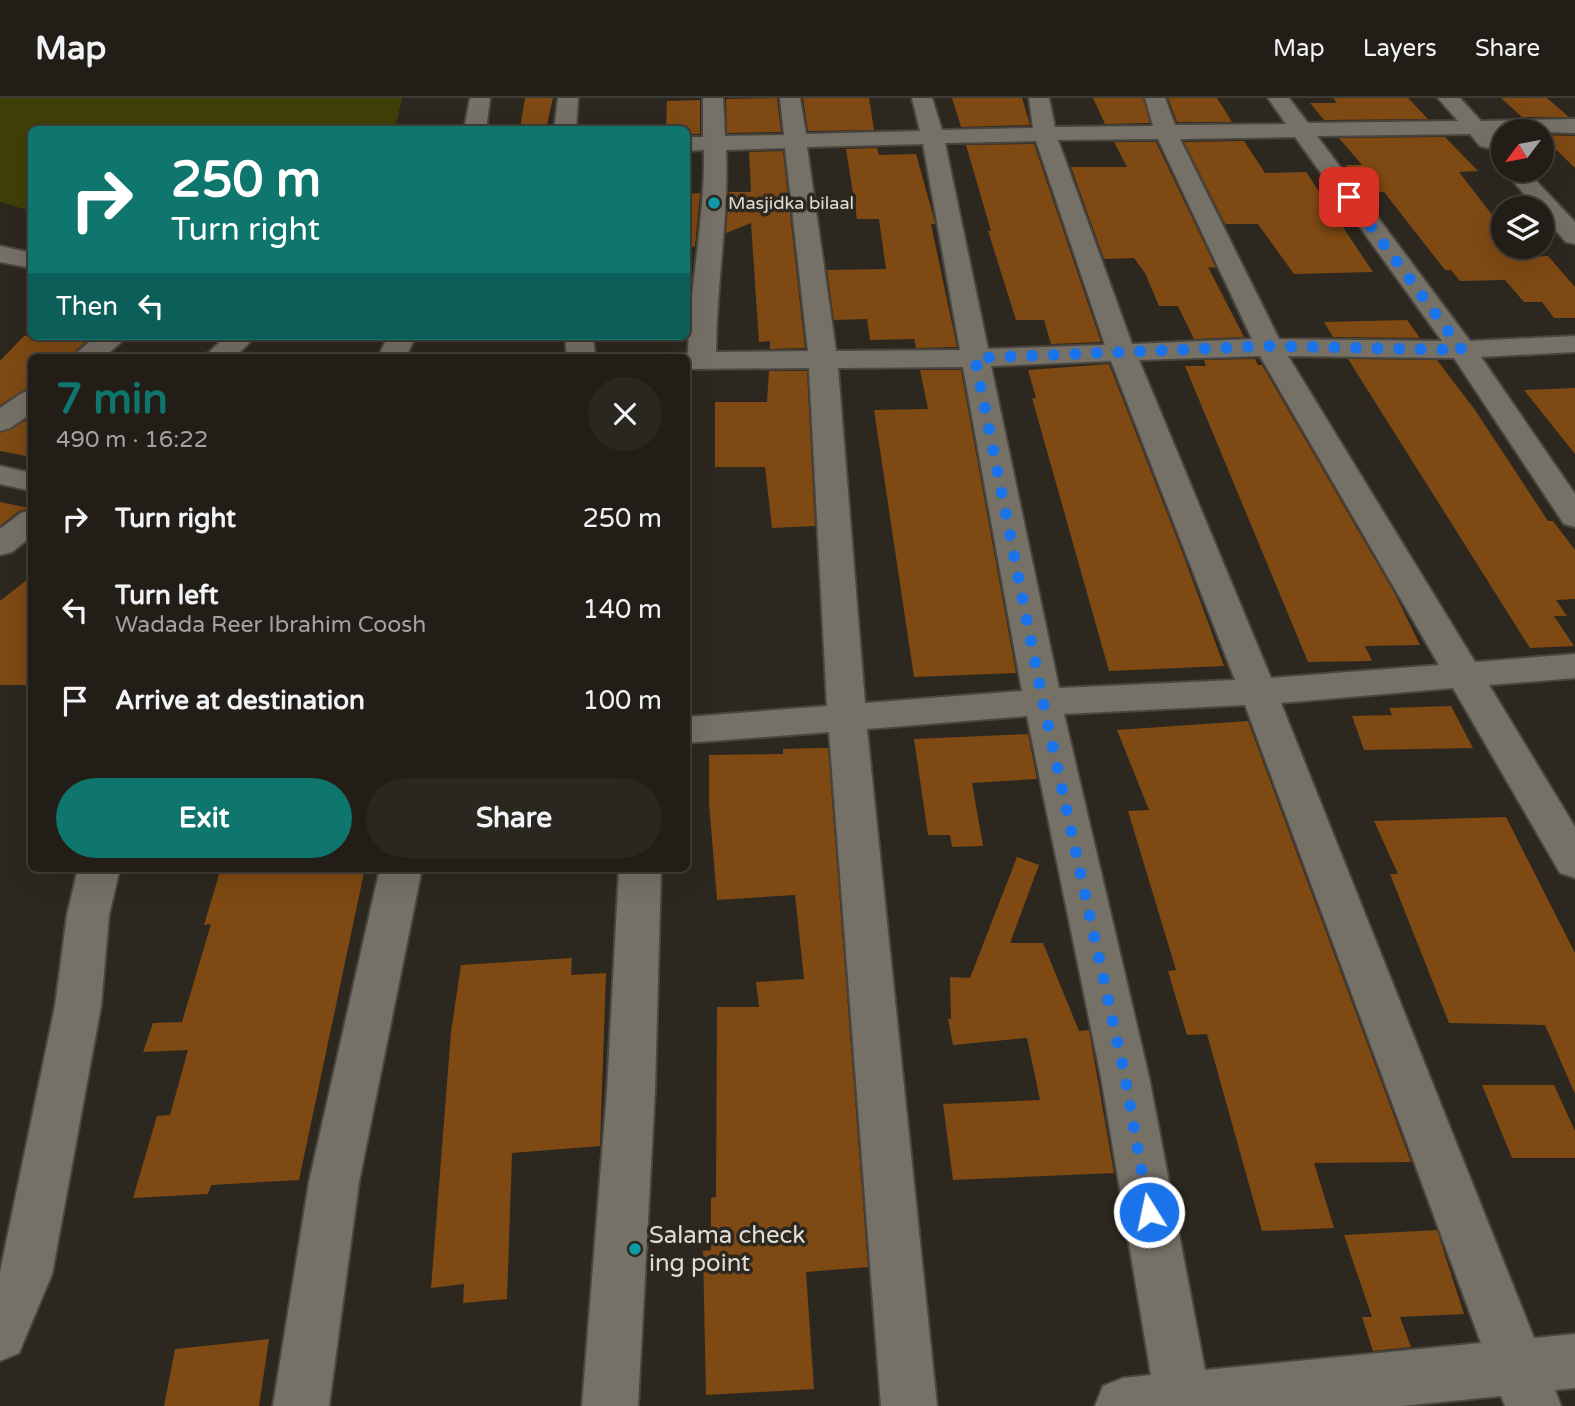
<!DOCTYPE html>
<meta charset="utf-8">
<style>
:root{--surface:#221e17;--page:#2a2720;--text:#f1f3f6;--muted:#a2a2a1;--line:#3f3c36;--accent:#0f766e}
body{margin:0;font-family:"Varela Round",sans-serif;background:var(--page);color:var(--text);height:100vh;display:flex;flex-direction:column;font-size:26px;white-space:nowrap}
*{box-sizing:border-box;margin:0}
p{font-size:23px;color:var(--muted)}
.icon{flex:none;width:38px;height:38px;fill:none;stroke:currentColor;stroke-width:2;stroke-linecap:round;stroke-linejoin:round}
.map{position:relative;flex:1;overflow:hidden}
.details{position:absolute;left:28px;top:256px;width:662px;height:518px;display:flex;flex-direction:column;background:var(--surface);border-radius:10px;box-shadow:0 7px 28px #0002,0 0 0 2px var(--line)}
.details>*{flex:none}
.hud{position:absolute;left:28px;top:28px;width:662px;height:214px;border-radius:10px;box-shadow:0 7px 28px #0002,0 0 0 2px var(--line);background:#0f766e;color:#fff;overflow:hidden}
.needle{width:46px;rotate:238deg}
.fabs{position:absolute;left:1491px;top:21px;display:grid;gap:14px}
.fabs a{display:grid;place-items:center;width:63px;height:63px;border-radius:50%;background:var(--surface);box-shadow:0 7px 28px #0002,0 0 0 2px var(--line);font-size:35px}
.pin{position:absolute;display:grid;place-items:center;width:60px;height:60px;color:#fff;margin:-30px;border-radius:14px;box-shadow:0 4px 10px #0006}
.me{position:absolute;width:77px;margin:-38px;rotate:350deg;stroke-linejoin:round;filter:drop-shadow(0 0 5px #0008)}
.turn{display:flex;align-items:center;gap:24px;height:147px;padding:0 28px;font-size:32px}
.turn .icon{width:91px;height:91px;stroke-width:2.5}
.turn b{display:block;font-size:49px;line-height:60px}
.then{display:flex;align-items:center;height:66px;padding:0 28px;background:#0003;gap:14px;font-size:26px}
.round{display:grid;place-items:center;flex:none;width:74px;height:74px;border-radius:37px;background:var(--page)}
.head{display:flex;align-items:center;justify-content:space-between;height:119px;padding:0 28px}
h1{font-size:42px;font-weight:800;line-height:52px;color:var(--accent)}
.action{display:flex;gap:14px;margin-top:auto;padding:14px 28px}
.action a{flex:1;height:80px;border-radius:42px;background:var(--accent);color:#fff;font-size:28px;font-weight:800;line-height:80px;text-align:center}
.action a+a{background:var(--page);color:var(--text)}
ul{padding:0;list-style:none}
li{display:flex;align-items:center;gap:21px;height:91px;padding:0 28px}
li div{flex:1}
li b{display:block;font-size:26px}
li em{font-style:normal}
header{display:flex;align-items:center;gap:42px;box-sizing:border-box;height:98px;padding:0 35px;background:var(--surface);border-bottom:2px solid var(--line)}
header strong{font-size:33px}
nav{display:flex;gap:38px;margin-inline-start:auto;font-size:24px}
.map>svg:first-child{display:block}
.green{fill:#3e4007}
.building{fill:#7e4913}
.lines{fill:none;stroke-linecap:round;stroke-linejoin:round}
.minor-casing{stroke:#4a463f;stroke-width:4}
.path{stroke:#7b776f;stroke-width:3.5;stroke-dasharray:4.5 2.5;stroke-linecap:butt}
.minor{fill:#767167;fill-rule:evenodd}
.route{stroke:#1a73e8;stroke-width:12;stroke-dasharray:0 21.6}
.culture-dot{fill:#0f9aa8;stroke:#2d281f;stroke-width:2.5}
.labels{text-anchor:middle;dominant-baseline:central;stroke-width:7;stroke-linejoin:round;paint-order:stroke}
.far-poi-label{font-size:18px;fill:#e0ddd7;stroke:#2d281f;text-anchor:start}
.near-poi-label{font-size:24px;fill:#e0ddd7;stroke:#2d281f;text-anchor:start}
</style>
<header>
<strong>Map</strong>
<nav><a>Map</a><a>Layers</a><a>Share</a></nav>
</header>
<div class="map">
<svg width="1575" height="1308" viewBox="0 0 1575 1308">
<rect width="100%" height="100%" fill="#2d281f"/>
<polygon class="green" points="0,0 402,0 395,31 32,32 31,113 0,104"/>
<g class="building">
<polygon points="525,0 553,0 546,31 520,31"/>
<polygon points="777,0 781,34 727,35 726,1"/>
<polygon points="803,0 869,0 874,32 808,33"/>
<polygon points="952,0 1022,0 1030,27 961,29"/>
<polygon points="1093,0 1143,0 1150,25 1105,26"/>
<polygon points="1168,0 1217,0 1232,24 1177,24"/>
<polygon points="1333,0 1408,0 1428,21 1324,22 1310,5 1337,5"/>
<polygon points="1501,0 1547,0 1569,19 1522,19"/>
<polygon points="700,2 700,36 686,36 686,32 666,32 667,3"/>
<polygon points="1542,37 1575,38 1575,70 1542,38"/>
<polygon points="1445,39 1478,73 1459,74 1503,131 1503,149 1523,149 1532,159 1548,158 1575,189 1575,220 1554,220 1542,204 1524,204 1505,182 1460,183 1451,172 1445,172 1384,94 1368,94 1346,67 1362,67 1339,40"/>
<polygon points="1244,43 1265,75 1306,74 1373,174 1294,176 1258,126 1225,126 1184,44"/>
<polygon points="1114,44 1156,44 1216,170 1208,169 1244,239 1194,241 1178,208 1159,208 1145,175 1134,160 1104,161 1071,69 1127,69"/>
<polygon points="1034,46 1101,244 1051,246 1044,222 1016,222 988,133 991,133 966,47"/>
<polygon points="877,50 879,57 916,56 933,117 935,126 931,126 957,249 916,250 914,241 870,242 867,221 834,222 827,172 886,171 879,121 857,121 846,51"/>
<polygon points="783,53 805,250 770,251 770,243 759,244 751,125 726,135 729,94 751,94 749,54"/>
<polygon points="700,95 695,148 686,152 686,96"/>
<polygon points="1407,222 1420,240 1333,239 1324,224"/>
<polygon points="24,238 92,238 69,259 32,259 32,287 0,307 0,263"/>
<polygon points="1255,261 1258,267 1262,267 1395,496 1420,547 1365,548 1372,563 1308,564 1185,268 1206,268 1204,262"/>
<polygon points="1348,261 1437,262 1475,312 1548,423 1553,423 1575,452 1575,501 1556,502 1567,518 1554,518 1574,548 1530,550"/>
<polygon points="1109,266 1183,456 1224,568 1109,573 1032,300 1036,300 1028,272"/>
<polygon points="920,272 961,272 1016,575 914,579 874,312 928,311"/>
<polygon points="769,273 807,273 815,428 772,430 765,369 715,369 715,304 767,304"/>
<polygon points="1575,290 1575,356 1524,292"/>
<polygon points="25,323 32,324 32,359 0,353 0,335"/>
<polygon points="0,404 29,410 19,413 0,428"/>
<polygon points="32,478 32,569 26,587 0,587 0,503"/>
<polygon points="1451,608 1473,650 1364,652 1352,618 1392,617 1389,610"/>
<polygon points="1248,623 1411,1064 1314,1065 1334,1130 1262,1133 1207,936 1187,937 1168,873 1176,872 1128,713 1149,712 1117,632"/>
<polygon points="1028,636 1037,681 972,685 983,748 952,749 950,737 928,737 914,641"/>
<polygon points="819,650 828,650 868,1169 806,1174 814,1291 706,1297 703,1153 711,1152 711,1100 716,1099 717,909 759,909 756,884 804,881 795,797 717,802 709,705 709,657 783,656 783,651"/>
<polygon points="1506,719 1575,855 1575,996 1545,927 1449,925 1390,776 1398,776 1374,723"/>
<polygon points="1017,759 1039,767 1010,845 1043,845 1079,933 1089,932 1114,1075 953,1082 943,1006 1040,1002 1027,940 953,947 948,921 951,921 950,879 970,880"/>
<polygon points="221,770 365,770 299,1082 211,1087 208,1096 133,1100 157,1018 170,1017 188,952 143,954 153,925 182,924 211,826 204,827"/>
<polygon points="572,860 571,877 606,875 600,1048 512,1055 507,1201 463,1205 464,1186 431,1190 451,934 461,867"/>
<polygon points="1482,987 1554,987 1575,1033 1575,1060 1512,1060"/>
<polygon points="1437,1132 1464,1216 1400,1219 1411,1249 1373,1253 1362,1219 1372,1219 1344,1137"/>
<polygon points="269,1241 259,1308 164,1308 175,1251"/>
</g>
<g class="lines">
<defs>
<g id="minor">
<polygon points="470,0 490,0 486,32 464,32"/>
<polygon points="558,0 578,0 576,32 554,32"/>
<path d="M703,0h20l2,38 59,-1 -4,-37h20l6,36 114,-3 -8,-33h20l10,32 91,-2 -4,-30h20l6,29 98,-1 -8,-28h20l10,27 111,-1 -18,-26h21l19,25 150,-2 -20,-23h22l21,23 94,-2v14l-72,-2 -10,3 6,7 -11,7 -8,-2 -10,-12 -153,2 153,205 105,-5v16l-94,5 94,137v33l-11,-3 -110,-166 -166,-2 187,306 100,-8v24l-86,7 86,142v51l-15,-5 -107,-185 -172,15 253,635 41,-4v54l-20,2 6,16h-56l-4,-10 -100,10h-306l8,-20 20,-8 28,-3 -50,-298 -74,-361 -160,13 70,677h-56l-52,-674 -143,11v-26l141,-11 -18,-338 -123,1v-12h-11l13,-4c2,-68 17,-135 16,-203l-18,1v-14h17zM1295,39l147,204 -163,-2 -99,-200zM1158,41l94,200 -120,5 -74,-204zM1036,43l69,204 -117,4 -43,-206zM923,46l37,206 -124,1 -29,-204zM785,50l23,203 -92,1c0,-67 13,-135 10,-202zM1260,258l179,309 -168,13 -132,-318zM1111,263l124,319 -176,8 -68,-322zM963,269l59,324 -157,12 -27,-335zM1245,607l236,638 -276,27 -56,-293 -85,-363z"/>
<polygon points="1503,71 1526,72 1575,124 1575,146 1566,144 1542,117 1542,110 1536,110"/>
<polygon points="0,148 32,155 32,170 0,164"/>
<polygon points="96,238 128,238 104,259 72,259"/>
<polygon points="226,238 256,238 235,259 204,259"/>
<polygon points="388,238 416,238 406,259 378,259"/>
<polygon points="565,238 593,238 595,259 567,259"/>
<polygon points="32,292 32,315 10,330 0,333 0,310 22,295"/>
<polygon points="0,368 32,375 32,393 0,386"/>
<polygon points="32,412 32,438 12,454 0,457 0,431 21,415"/>
<polygon points="78,770 120,770 109,817 101,908 52,1176 19,1255 0,1263 0,1174 55,908 67,817"/>
<polygon points="380,770 422,770 359,1084 329,1308 273,1308 309,1084"/>
<polygon points="619,770 661,770 655,992 638,1308 582,1308 607,992"/>
</g>
</defs>
<use href="#minor" class="minor-casing"/>
<polyline class="path" points="342,238 368,242"/>
<use href="#minor" class="minor"/>
</g>
<g class="lines">
<polyline class="route" points="1149,1114 1125,979 1043,604 975,260 1269,248 1462,252 1349,99"/>
</g>
<g class="culture-dot">
<circle cx="714" cy="105" r="7"/>
<circle cx="635" cy="1151" r="7"/>
</g>
<g class="labels">
<g class="far-poi-label">
<text x="728" y="105">Masjidka bilaal</text>
</g>
<g class="near-poi-label">
<text x="649" y="1137">Salama check<tspan x="649" dy="28">ing point</tspan></text>
</g>
</g>
</svg>
<div class="fabs">
<a><svg class="needle" viewBox="-14 -14 28 28"><path d="M0-13l5 13h-10z" fill="#e53935"/><path d="M0 13l5-13h-10z" fill="#a2a2a1"/></svg></a>
<a><svg class="icon" aria-label="layers" viewBox="0 0 24 24"><path d="M12 4l9 5-9 5-9-5zM3 14l9 5 9-5"/></svg></a>
</div>
<div class="pin" style="left:1349px;top:99px;background:#d93025"><svg class="icon" aria-label="arrive" viewBox="0 0 24 24"><path d="M6 21V4h12l-3 4 3 4H6"/></svg></div>
<svg class="me" style="left:1149px;top:1114px" viewBox="-20 -20 40 40"><circle r="17" fill="#1a73e8" stroke="#fff" stroke-width="3"/><path d="M0-11L8 9 0 5-8 9z" fill="#fff"/></svg>
<div class="hud">
<div class="turn"><svg class="icon" aria-label="right" viewBox="0 0 24 24"><path d="M7 20v-9h11M14 6l5 5-5 5"/></svg><div><b>250 m</b>Turn right</div></div>
<div class="then">Then<svg class="icon" aria-label="left" viewBox="0 0 24 24"><path d="M17 20v-9H6M10 6l-5 5 5 5"/></svg></div>
</div>
<section class="details">
<div class="head"><div><h1>7 min</h1><p>490 m · 16:22</p></div><a class="round"><svg class="icon" aria-label="close" viewBox="0 0 24 24"><path d="M6 6l12 12M18 6L6 18"/></svg></a></div>
<ul>
<li><svg class="icon" aria-label="right" viewBox="0 0 24 24"><path d="M7 20v-9h11M14 6l5 5-5 5"/></svg><div><b>Turn right</b></div><em>250 m</em></li>
<li><svg class="icon" aria-label="left" viewBox="0 0 24 24"><path d="M17 20v-9H6M10 6l-5 5 5 5"/></svg><div><b>Turn left</b><p>Wadada Reer Ibrahim Coosh</p></div><em>140 m</em></li>
<li><svg class="icon" aria-label="arrive" viewBox="0 0 24 24"><path d="M6 21V4h12l-3 4 3 4H6"/></svg><div><b>Arrive at destination</b></div><em>100 m</em></li>
</ul>
<div class="action"><a>Exit</a><a>Share</a></div>
</section>
</div>
